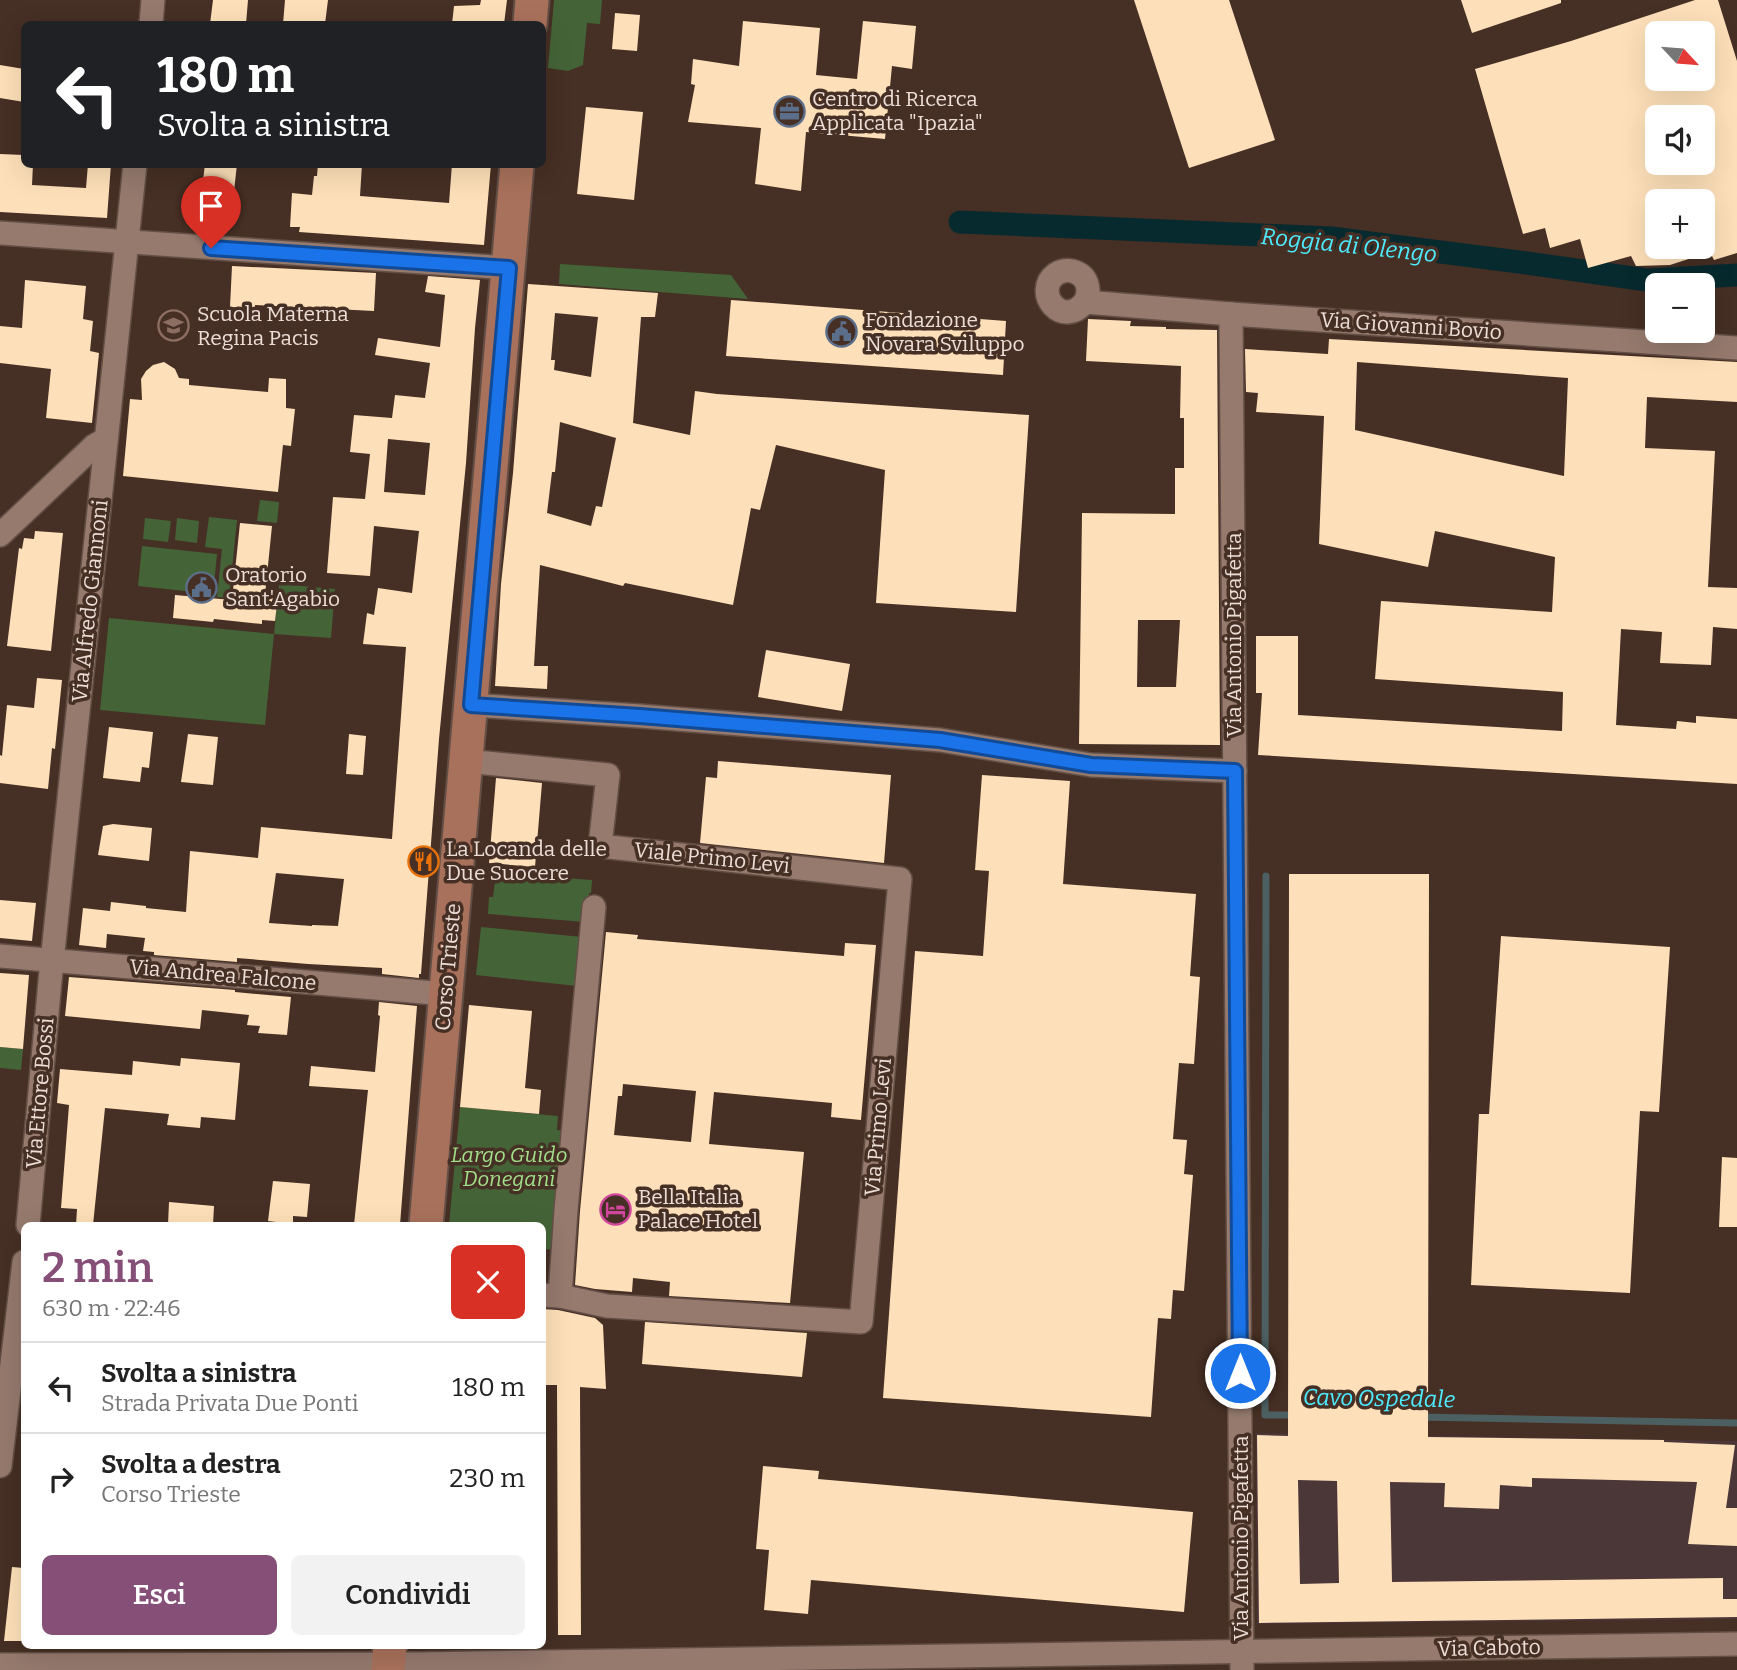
<!DOCTYPE html>
<html lang="it">
<meta charset="utf-8">
<style>
:root{--surface:#fff;--page:#f2f2f2;--text:#222;--muted:#767676;--line:#e0e0e0;--accent:#854f78}
body{margin:0;font-family:Bitter,serif;background:var(--page);color:var(--text);height:100vh;display:flex;flex-direction:column;font-size:26px;white-space:nowrap}
*{box-sizing:border-box;margin:0}
p{font-size:23px;color:var(--muted)}
.icon{flex:none;width:38px;height:38px;fill:none;stroke:currentColor;stroke-width:2;stroke-linecap:round;stroke-linejoin:round}
.map{position:relative;flex:1;overflow:hidden}
.details{position:absolute;left:21px;top:1222px;width:525px;height:427px;display:flex;flex-direction:column;background:var(--surface);border-radius:10px;box-shadow:0 7px 28px #0002}
.details>*{flex:none}
.hud{position:absolute;left:21px;top:21px;width:525px;height:147px;border-radius:10px;box-shadow:0 7px 28px #0002;background:#202124;color:#fff;overflow:hidden}
.needle{width:46px;rotate:116deg}
.fabs{position:absolute;left:1645px;top:21px;display:grid;gap:14px}
.fabs a{display:grid;place-items:center;width:70px;height:70px;border-radius:10px;background:var(--surface);box-shadow:0 7px 28px #0002;font-size:35px}
.pin{position:absolute;display:grid;place-items:center;width:60px;height:60px;color:#fff;margin:-72px -30px;border-radius:50% 50% 50% 0;rotate:-45deg;box-shadow:0 0 7px #0007}
.pin .icon{rotate:45deg}
.me{position:absolute;width:77px;margin:-38px;rotate:0deg;stroke-linejoin:round;filter:drop-shadow(0 0 5px #0008)}
.turn{display:flex;align-items:center;gap:24px;height:147px;padding:0 21px;font-size:32px}
.turn .icon{width:91px;height:91px;stroke-width:2.5}
.turn b{display:block;font-size:49px;line-height:60px}
.round{display:grid;place-items:center;flex:none;width:74px;height:74px;border-radius:10px;background:var(--page)}
.head{display:flex;align-items:center;justify-content:space-between;height:119px;padding:0 21px}
h1{font-size:42px;font-weight:600;line-height:52px;color:var(--accent)}
.action{display:flex;gap:14px;margin-top:auto;padding:14px 21px}
.action a{flex:1;height:80px;border-radius:10px;background:var(--accent);color:#fff;font-size:28px;font-weight:600;line-height:80px;text-align:center}
.action a+a{background:var(--page);color:var(--text)}
ul{padding:0;list-style:none}
li{display:flex;align-items:center;gap:21px;height:91px;padding:0 21px;border-top:2px solid var(--line)}
li div{flex:1}
li b{display:block;font-size:26px}
li em{font-style:normal}
.map>svg:first-child{display:block}
.industrial{fill:#4c3738}
.green{fill:#446438}
.lines{fill:none;stroke-linecap:round;stroke-linejoin:round}
.stream{stroke:#4c6061;stroke-width:7}
.canal{stroke:#072a2f;stroke-width:23}
.building{fill:#fde0b9;fill-rule:evenodd}
.minor-casing{stroke:#624e45;stroke-width:26}
.secondary-casing{stroke:#624e45;stroke-width:37}
.minor{stroke:#957a6d;stroke-width:23}
.secondary{stroke:#a8715b;stroke-width:33}
.route-casing{stroke:#114b97;stroke-width:18}
.route{stroke:#1a73e8;stroke-width:12}
.labels{text-anchor:middle;dominant-baseline:central;stroke-width:7;stroke-linejoin:round;paint-order:stroke}
.poi-label{font-size:21px;fill:#ecddd6;stroke:#462f24;text-anchor:start}
.street-label{font-size:21px;fill:#ecddd6;stroke:#462f24}
.park-label{font-size:21px;font-style:italic;fill:#a1df89;stroke:#462f24}
.water-label{font-size:23px;font-style:italic;fill:#4debfe;stroke:#462f24}
</style>
<div class="map">
<svg width="1737" height="1670" viewBox="0 0 1737 1670">
<rect width="100%" height="100%" fill="#462f24"/>
<polygon class="industrial" points="1256,1433 1737,1441 1737,1619 1257,1624"/>
<g class="green">
<polygon points="554,0 602,0 600,24 587,23 583,65 568,71 548,68"/>
<polygon points="560,264 731,275 748,299 559,284"/>
<polygon points="260,500 279,502 277,523 257,521"/>
<polygon points="209,517 237,520 229,598 217,597 222,549 205,547"/>
<polygon points="145,518 171,521 168,542 143,539"/>
<polygon points="177,518 199,521 197,543 175,540"/>
<polygon points="142,546 217,554 213,594 138,586"/>
<polygon points="279,584 335,589 331,638 274,634 265,725 100,710 109,618 274,634"/>
<polygon points="496,873 592,880 591,893 589,893 587,920 585,922 488,914 489,897 493,897"/>
<polygon points="481,927 582,937 577,986 476,975"/>
<polygon points="0,1047 23,1049 21,1070 0,1068"/>
<polygon points="460,1107 558,1116 557,1130 573,1131 555,1250 543,1249 542,1225 449,1225"/>
</g>
<g class="lines">
<g class="stream">
<polyline points="1266,876 1265,1415 1295,1415"/>
<polyline points="1419,1417 1737,1423"/>
</g>
<polyline class="canal" points="960,222 1331,238 1527,263 1647,280 1737,275"/>
</g>
<g class="building">
<polygon points="213,0 248,0 246,24 210,24"/>
<polygon points="285,0 328,0 325,24 283,24"/>
<polygon points="481,0 507,0 504,24 452,24 454,6 480,5"/>
<polygon points="1134,0 1229,0 1275,140 1189,168"/>
<polygon points="1461,0 1561,0 1561,3 1472,33"/>
<path d="M1695,0h23l19,61v192l-23,7 -4,-8 -40,13 -34,1 -5,-10 -43,12 -8,-29 -30,9 -5,-20 -22,6 -48,-165 96,-28zM1657,33h46v46h-46zM1657,117h46v46h-46zM1657,201h46v46h-46z"/>
<polygon points="615,13 640,15 637,51 612,49"/>
<polygon points="743,21 820,28 816,75 857,79 863,21 916,26 912,69 892,66 885,139 806,132 801,191 755,184 761,128 688,122 695,85 691,84 693,59 739,66"/>
<polygon points="0,65 24,69 24,102 0,98"/>
<polygon points="586,107 643,112 634,200 577,194"/>
<polygon points="0,154 24,155 24,164 33,164 32,185 86,188 88,164 111,164 107,218 0,212"/>
<polygon points="205,164 237,164 232,209 200,206"/>
<polygon points="318,164 362,164 360,196 449,203 452,164 491,164 484,245 299,232 300,227 290,227 292,193 312,195 314,176 317,176"/>
<polygon points="232,266 376,273 374,311 255,305 255,308 230,307"/>
<path d="M428,276l52,4 -5,48 -9,135 -27,276 -18,235h-2v4l-37,-4v-6l-74,-4 -71,-6v4l-83,-7v-3l-11,-1 2,-13 -38,-4 -1,14 -27,-3 4,-37 27,3 1,-9 35,4v2l40,4 4,-61 68,7 3,-31 131,12 14,-192 -43,-3 4,-31 7,2 4,-27 34,5 7,-62 -45,-5 -4,50 -43,-3 6,-76 32,2 5,-45 -20,-2 4,-37 38,3 3,-23 30,3 5,-35 -55,-8 3,-17 62,9 5,-52 -20,-3zM388,439l42,4 -5,52 -41,-3zM276,873l68,6 -6,47 -26,-1v1l-43,-3z"/>
<polygon points="25,280 86,286 83,319 93,321 90,351 99,353 92,423 46,418 51,369 0,363 0,326 22,328"/>
<path d="M528,284l130,9 -3,24h-14l-8,106 57,12 5,-44 22,3 312,21 -13,197 -140,-9 9,-133 -109,-25 -16,65 -9,-2 -18,97 -108,-22 -2,3 -83,-21 -6,101h14l-1,23 -52,-3 6,-102 12,-111zM555,313l43,4 -7,60 -37,-7 1,-10h-4zM560,422l56,16 -14,69 -6,-1 -5,20 -44,-13 5,-41h3z"/>
<polygon points="731,300 1006,321 1003,375 726,356"/>
<path d="M1088,319l43,2 -1,5 36,1v2l51,1 3,415 -141,-1 3,-231 93,1v-46h9v-50h-4l1,-52 -95,-5zM1138,620h42l-4,67h-39z"/>
<path d="M1329,339l408,23v40l-90,-5 -2,51 70,3 -7,136 29,1v41l-24,-2 -2,38 -51,-2 2,-31 -41,-3 -5,96 60,4 1,-8 19,2v-7l41,3v65l-479,-29 4,-62h-6v-57h42v79l264,16 1,-39 -188,-13 6,-78 171,11 3,-55 -120,-26 -7,36 -109,-23 5,-128 -68,-4 2,-19 -12,-1 -1,-43 83,5zM1357,362l211,16 -4,98 -209,-46z"/>
<polygon points="164,362 175,369 179,378 189,379 189,385 268,392 269,378 286,379 286,408 295,409 291,446 283,445 278,492 123,476 130,399 142,400 141,379 146,371 153,365"/>
<polygon points="240,523 272,526 265,595 278,596 275,621 262,620 262,624 214,619 213,622 173,618 175,595 232,600"/>
<polygon points="35,531 63,533 51,651 7,646 19,548 22,549 24,538 34,539"/>
<polygon points="766,650 850,664 842,711 758,697"/>
<polygon points="37,678 62,680 55,749 52,748 48,789 0,783 0,755 2,756 7,705 34,708"/>
<polygon points="109,727 153,732 149,768 142,767 140,782 103,778"/>
<polygon points="188,734 218,737 213,785 181,782"/>
<polygon points="349,734 366,736 363,775 346,774"/>
<polygon points="718,761 891,775 884,863 700,843 706,777 717,778"/>
<polygon points="982,775 1070,781 1063,884 1196,894 1190,976 1200,977 1194,1064 1179,1063 1173,1139 1187,1140 1184,1174 1193,1175 1184,1291 1173,1290 1171,1319 1158,1318 1151,1417 883,1398 915,951 983,956 989,871 975,870"/>
<polygon points="496,778 542,783 535,867 489,863"/>
<polygon points="113,824 152,828 149,861 98,855 103,826"/>
<path d="M1289,874h140l-1,563 236,3v2l71,3 -9,63h11v38l-49,-2 9,-62 -165,-4v9l-32,-2 -1,24 -55,-2 1,-24 -55,-1 2,100 331,-4v21h14v18l-478,6 -2,-188 31,1zM1298,1480l39,1 2,102 -39,1z"/>
<polygon points="0,900 36,903 32,941 0,938"/>
<path d="M606,932l32,3 -1,4 207,17 1,-13 31,2 -15,175 -30,-3 1,-14 -118,-11 -5,52 95,8 -14,151 -121,-7 1,-14 -37,-4 -1,14 -37,-3 -20,-4 5,-74zM623,1084l73,7 -5,51 -77,-7 4,-39h4z"/>
<polygon points="1501,936 1670,947 1659,1112 1640,1111 1630,1293 1471,1285 1479,1114 1489,1114"/>
<polygon points="0,973 29,975 23,1049 0,1047"/>
<polygon points="69,977 235,990 235,992 291,997 287,1035 258,1033 260,1026 247,1025 249,1015 202,1010 200,1029 65,1016"/>
<polygon points="379,1002 417,1006 400,1225 354,1225 368,1090 309,1086 311,1066 375,1072 380,1016 378,1015"/>
<polygon points="469,1005 532,1011 525,1088 541,1090 539,1114 460,1107"/>
<polygon points="181,1058 240,1063 235,1120 201,1117 200,1128 167,1125 169,1114 105,1108 93,1225 76,1225 77,1209 61,1208 69,1105 57,1103 60,1069 132,1075 133,1061 180,1066"/>
<polygon points="1722,1157 1737,1158 1737,1227 1719,1227"/>
<polygon points="273,1181 310,1184 307,1217 293,1216 293,1224 268,1221"/>
<polygon points="169,1202 214,1206 213,1225 168,1225"/>
<polygon points="542,1309 558,1310 595,1318 603,1325 606,1389 580,1387 581,1635 558,1635 557,1385 542,1385"/>
<polygon points="645,1322 807,1333 802,1377 642,1364"/>
<polygon points="763,1466 819,1471 818,1479 1193,1512 1184,1612 811,1580 808,1614 764,1610 769,1550 756,1549"/>
<polygon points="12,1567 24,1568 24,1641 4,1641"/>
</g>
<g class="lines">
<defs>
<g id="minor">
<polyline points="151,24 153,0"/>
<polyline points="0,233 509,268"/>
<path d="M1085,302c6,-12 3,-27 -13,-31 -5,-1 -11,0 -16,3 -24,18 6,56 29,28l146,12 506,34"/>
<polyline points="1231,314 1242,1670"/>
<polyline points="0,535 94,446 106,439"/>
<polyline points="471,705 640,716 940,740 1091,765 1235,771"/>
<polyline points="466,761 608,775 600,846 900,879 861,1322 607,1306 560,1296 542,1295"/>
<polyline points="0,956 446,994"/>
<polyline points="28,1225 50,981 135,164"/>
<polyline points="560,1296 566,1210 594,907"/>
<polyline points="0,1466 24,1262"/>
<polyline points="0,1665 417,1664 1737,1644"/>
</g>
<g id="secondary">
<polyline points="530,24 532,0"/>
<polyline points="426,1225 517,164"/>
<polyline points="388,1670 390,1645"/>
</g>
</defs>
<use href="#minor" class="minor-casing"/>
<use href="#secondary" class="secondary-casing"/>
<use href="#minor" class="minor"/>
<use href="#secondary" class="secondary"/>
</g>
<g class="lines">
<defs>
<polyline id="route" points="211,248 509,268 471,705 640,716 940,740 1091,765 1235,771 1240,1373"/>
</defs>
<use href="#route" class="route-casing"/>
<use href="#route" class="route"/>
</g>
<defs>
<symbol id="office-ring" viewBox="-11 -11 22 22"><circle r="9.5" fill="#462f24" stroke="#5c6f8a" stroke-width="1.5"/><path d="M-6-3h4V-5.5h4V-3h4V5H-6ZM-1-4.5V-3h2v-1.5ZM-6 0V1H6V0Z" fill="#5c6f8a"/></symbol>
<symbol id="school-ring" viewBox="-11 -11 22 22"><circle r="9.5" fill="#462f24" stroke="#8d6e63" stroke-width="1.5"/><path d="M0-5L7-2L0 1L-7-2ZM-4 1L0 2.5L4 1V4Q0 6-4 4Z" fill="#8d6e63"/></symbol>
<symbol id="civic-ring" viewBox="-11 -11 22 22"><circle r="9.5" fill="#462f24" stroke="#5c6f8a" stroke-width="1.5"/><path d="M-.6-6.5H3V-4.5H.6V-3L4-1V1h2V6H-6V1h2V-1L-.6-3ZM-1.2 2.5V6h2.4V2.5Z" fill="#5c6f8a"/></symbol>
<symbol id="restaurant-ring" viewBox="-11 -11 22 22"><circle r="9.5" fill="#462f24" stroke="#e8710a" stroke-width="1.5"/><path d="M-5-6h1v4h1v-4h1v4h1v-4h1v5L-1.5 .5V6h-2V.5L-5-1ZM5-6V6H3V1.5H1.5Q1.5-4 5-6Z" fill="#e8710a"/></symbol>
<symbol id="hotel-ring" viewBox="-11 -11 22 22"><circle r="9.5" fill="#462f24" stroke="#d1479c" stroke-width="1.5"/><path d="M-6-4.5h1.5V1H6V5H4.5V3h-9V5H-6ZM-4 0a1.8 1.8 0 1 1 3.6 0ZM.5 0V-2.5h3Q6-2.5 6 0Z" fill="#d1479c"/></symbol>
</defs>
<g fill-rule="evenodd">
<use href="#office-ring" x="772" y="94" width="35" height="35"/>
<use href="#school-ring" x="156" y="308" width="35" height="35"/>
<use href="#civic-ring" x="824" y="314" width="35" height="35"/>
<use href="#civic-ring" x="184" y="570" width="35" height="35"/>
<use href="#restaurant-ring" x="406" y="844" width="35" height="35"/>
<use href="#hotel-ring" x="598" y="1192" width="35" height="35"/>
</g>
<g class="labels">
<g class="poi-label">
<text x="812" y="99">Centro di Ricerca<tspan x="812" dy="24">Applicata "Ipazia"</tspan></text>
<text x="197" y="314">Scuola Materna<tspan x="197" dy="24">Regina Pacis</tspan></text>
<text x="865" y="320">Fondazione<tspan x="865" dy="24">Novara Sviluppo</tspan></text>
<text x="225" y="575">Oratorio<tspan x="225" dy="24">Sant'Agabio</tspan></text>
<text x="446" y="849">La Locanda delle<tspan x="446" dy="24">Due Suocere</tspan></text>
<text x="638" y="1197">Bella Italia<tspan x="638" dy="24">Palace Hotel</tspan></text>
</g>
<g class="street-label">
<text transform="translate(1411 326) rotate(4)">Via Giovanni Bovio</text>
<text transform="translate(90 601) rotate(-84)">Via Alfredo Giannoni</text>
<text transform="translate(1234 635) rotate(-90)">Via Antonio Pigafetta</text>
<text transform="translate(712 858) rotate(6)">Viale Primo Levi</text>
<text transform="translate(448 967) rotate(-85)">Corso Trieste</text>
<text transform="translate(223 975) rotate(5)">Via Andrea Falcone</text>
<text transform="translate(40 1093) rotate(-85)">Via Ettore Bossi</text>
<text transform="translate(878 1127) rotate(-85)">Via Primo Levi</text>
<text transform="translate(1241 1538) rotate(-90)">Via Antonio Pigafetta</text>
<text transform="translate(1489 1648) rotate(-1)">Via Caboto</text>
</g>
<g class="park-label">
<text x="509" y="1155">Largo Guido<tspan x="509" dy="24">Donegani</tspan></text>
</g>
<g class="water-label">
<text transform="translate(1349 245) rotate(6)">Roggia di Olengo</text>
<text transform="translate(1379 1398) rotate(1)">Cavo Ospedale</text>
</g>
</g>
</svg>
<div class="fabs">
<a><svg class="needle" viewBox="-14 -14 28 28"><path d="M0-13l5 13h-10z" fill="#e53935"/><path d="M0 13l5-13h-10z" fill="#767676"/></svg></a>
<a><svg class="icon" aria-label="sound" viewBox="0 0 24 24"><path d="M4 9h4l5-4v14l-5-4H4zM17 9q2 3 0 6"/></svg></a>
<a>+</a>
<a>−</a>
</div>
<div class="pin" style="left:211px;top:248px;background:#d93025"><svg class="icon" aria-label="arrive" viewBox="0 0 24 24"><path d="M6 21V4h12l-3 4 3 4H6"/></svg></div>
<svg class="me" style="left:1240px;top:1373px" viewBox="-20 -20 40 40"><circle r="17" fill="#1a73e8" stroke="#fff" stroke-width="3"/><path d="M0-11L8 9 0 5-8 9z" fill="#fff"/></svg>
<div class="hud">
<div class="turn"><svg class="icon" aria-label="left" viewBox="0 0 24 24"><path d="M17 20v-9H6M10 6l-5 5 5 5"/></svg><div><b>180 m</b>Svolta a sinistra</div></div>
</div>
<section class="details">
<div class="head"><div><h1>2 min</h1><p>630 m · 22:46</p></div><a class="round" style="background:#d93025;color:#fff"><svg class="icon" aria-label="close" viewBox="0 0 24 24"><path d="M6 6l12 12M18 6L6 18"/></svg></a></div>
<ul>
<li><svg class="icon" aria-label="left" viewBox="0 0 24 24"><path d="M17 20v-9H6M10 6l-5 5 5 5"/></svg><div><b>Svolta a sinistra</b><p>Strada Privata Due Ponti</p></div><em>180 m</em></li>
<li><svg class="icon" aria-label="right" viewBox="0 0 24 24"><path d="M7 20v-9h11M14 6l5 5-5 5"/></svg><div><b>Svolta a destra</b><p>Corso Trieste</p></div><em>230 m</em></li>
</ul>
<div class="action"><a>Esci</a><a>Condividi</a></div>
</section>
</div>
